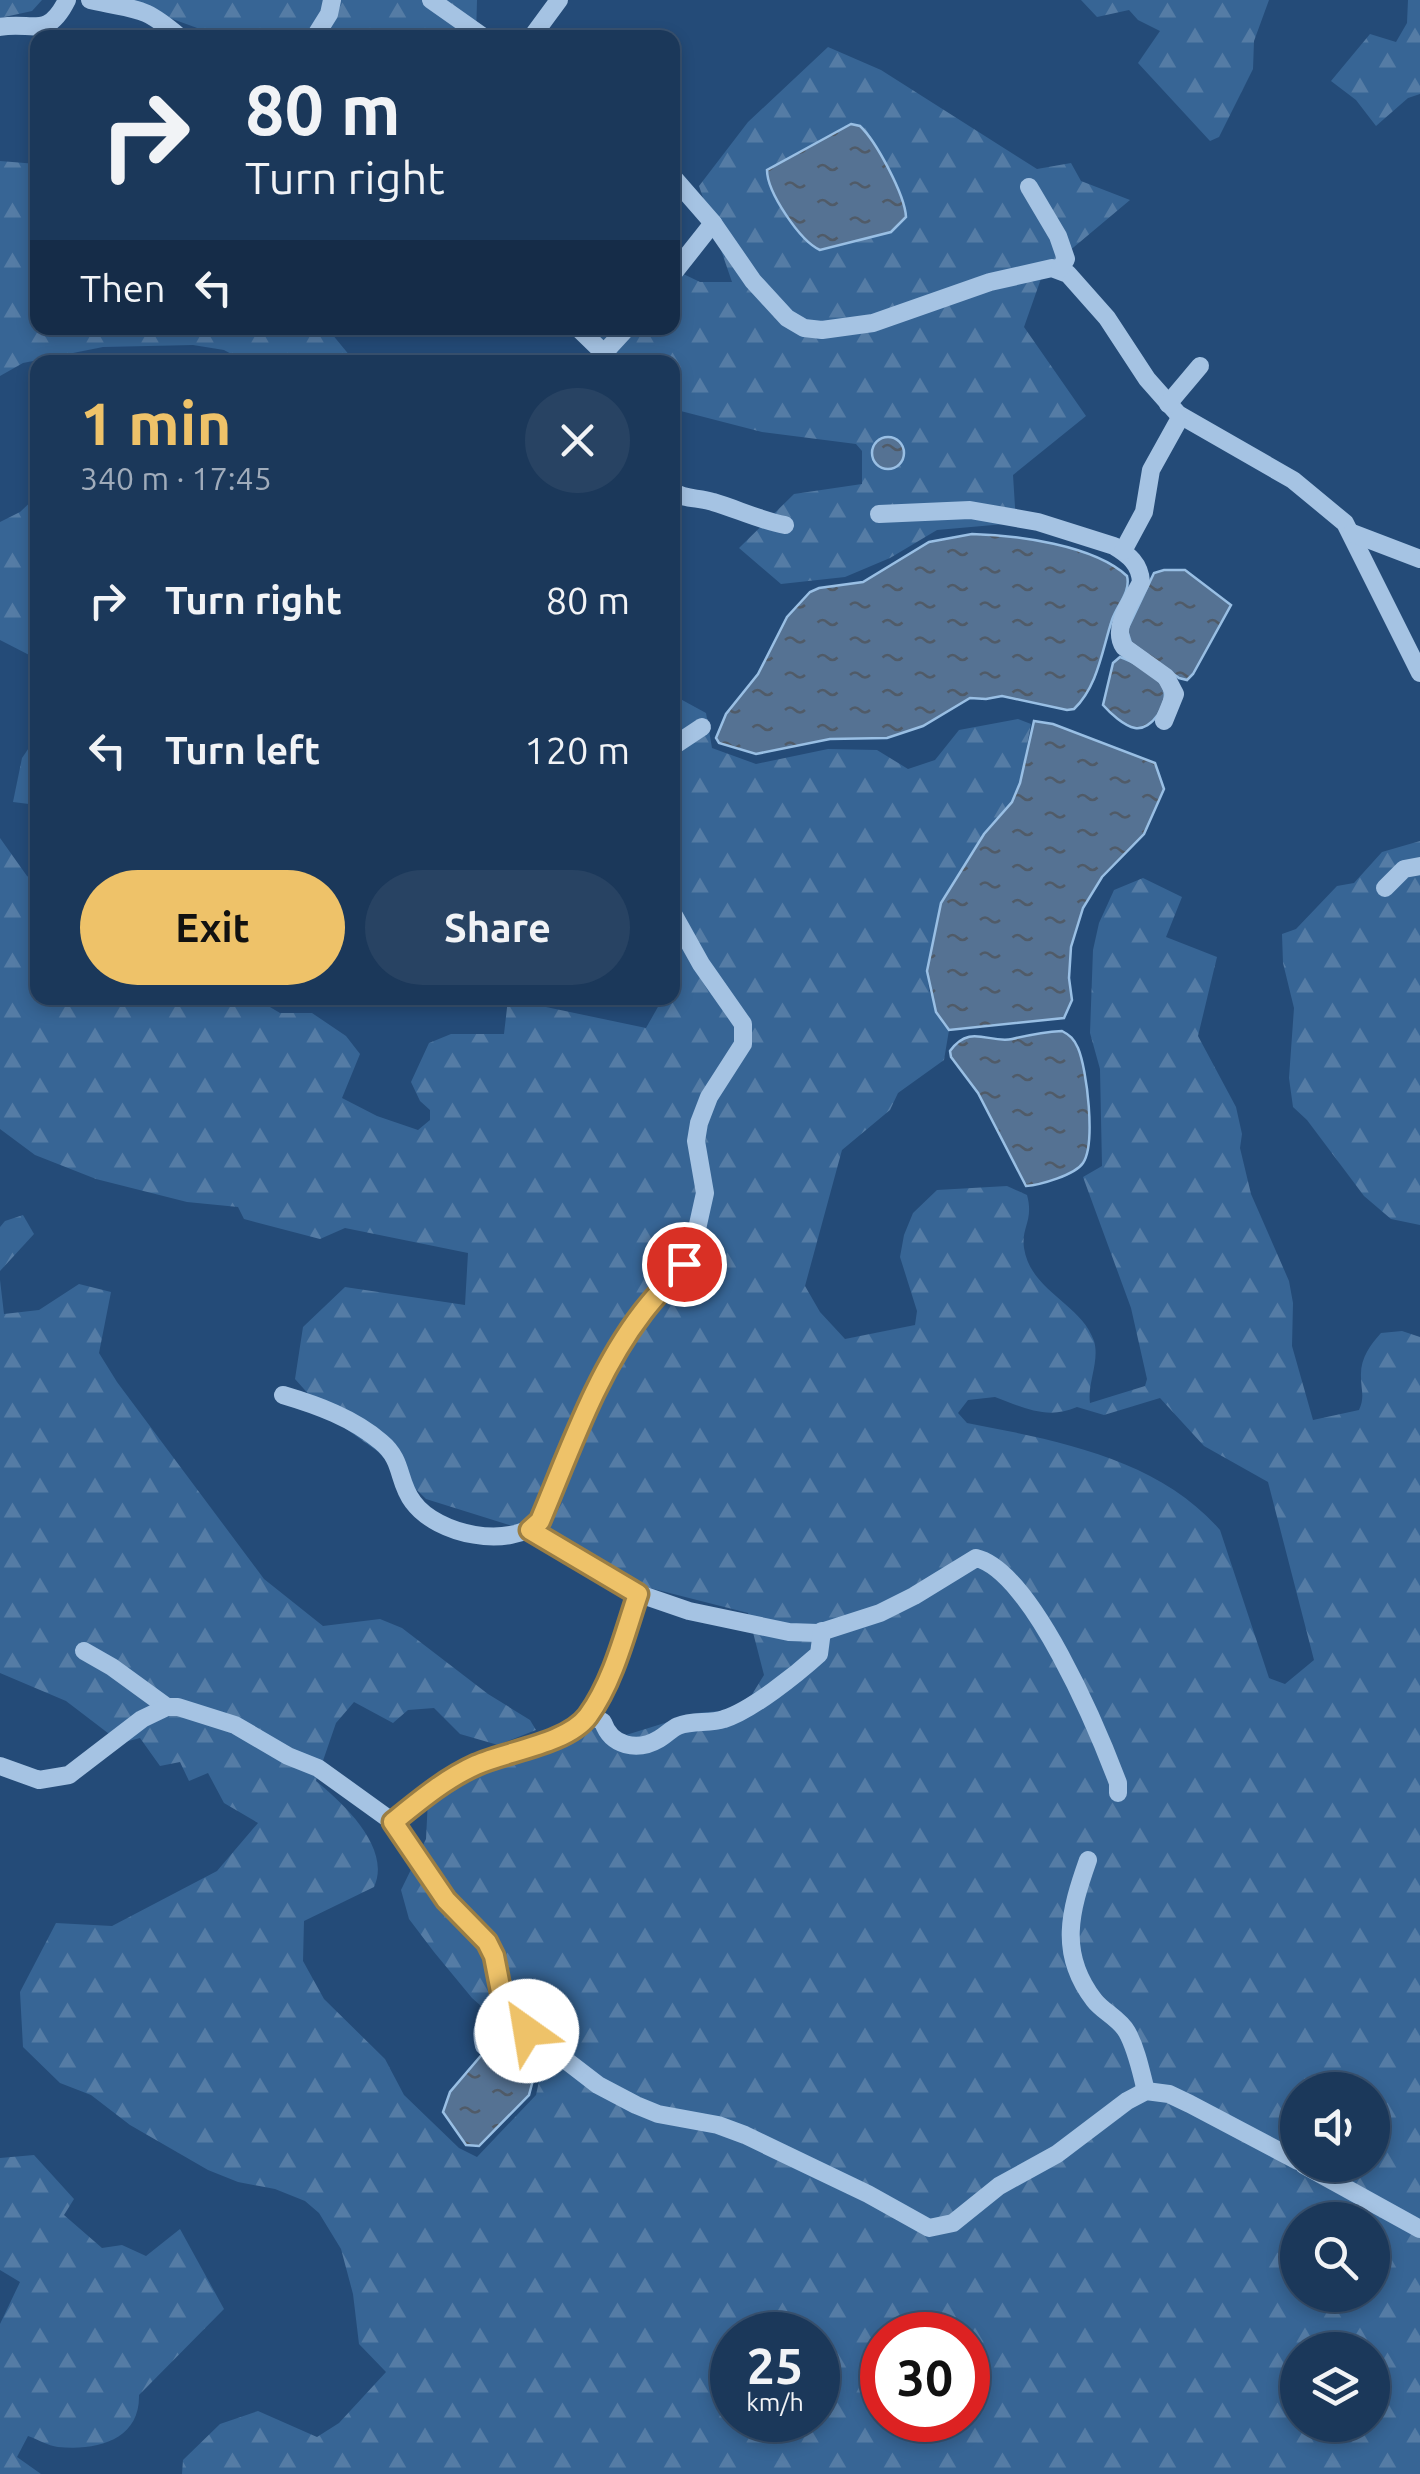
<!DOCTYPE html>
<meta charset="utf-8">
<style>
:root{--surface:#1b385a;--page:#284363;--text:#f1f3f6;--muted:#a0acbb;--line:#395270;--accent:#eec269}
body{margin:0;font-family:Ubuntu,sans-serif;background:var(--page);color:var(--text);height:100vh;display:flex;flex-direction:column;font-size:38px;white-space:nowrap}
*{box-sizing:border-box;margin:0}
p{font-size:32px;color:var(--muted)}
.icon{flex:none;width:55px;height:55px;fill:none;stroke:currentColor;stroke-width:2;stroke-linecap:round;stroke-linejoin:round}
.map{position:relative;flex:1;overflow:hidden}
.panel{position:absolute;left:30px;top:355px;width:650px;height:650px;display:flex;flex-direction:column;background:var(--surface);border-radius:20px;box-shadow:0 5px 15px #0003,0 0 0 2px var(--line)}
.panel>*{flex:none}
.top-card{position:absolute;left:30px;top:30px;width:650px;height:305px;border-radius:20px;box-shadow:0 5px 15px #0003,0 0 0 2px var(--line);background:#1b385a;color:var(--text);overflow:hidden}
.tools{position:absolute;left:1280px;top:2072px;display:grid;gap:20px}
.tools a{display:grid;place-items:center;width:110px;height:110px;border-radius:50%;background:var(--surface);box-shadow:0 5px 15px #0003,0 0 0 2px var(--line);font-size:50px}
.speed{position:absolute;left:710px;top:2312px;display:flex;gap:20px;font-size:50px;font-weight:700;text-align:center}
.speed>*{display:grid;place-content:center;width:130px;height:130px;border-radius:50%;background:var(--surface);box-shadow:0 5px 15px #0003,0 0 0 2px var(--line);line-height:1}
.speed small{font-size:25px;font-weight:400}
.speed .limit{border:15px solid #d22;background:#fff;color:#111}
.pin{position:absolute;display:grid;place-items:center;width:85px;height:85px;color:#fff;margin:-42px;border:5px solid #fff;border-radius:50%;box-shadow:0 2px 10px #0007}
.me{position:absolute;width:110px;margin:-55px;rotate:328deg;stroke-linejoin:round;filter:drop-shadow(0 0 8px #0008)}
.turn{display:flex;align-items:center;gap:35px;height:210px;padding:0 50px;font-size:45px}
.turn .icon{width:130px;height:130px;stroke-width:2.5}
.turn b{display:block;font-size:70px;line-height:85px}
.then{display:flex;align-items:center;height:95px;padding:0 50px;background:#0003;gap:20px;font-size:38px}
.round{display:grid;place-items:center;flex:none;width:105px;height:105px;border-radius:52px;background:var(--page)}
.overview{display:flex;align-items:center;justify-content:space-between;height:170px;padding:0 50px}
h1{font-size:60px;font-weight:700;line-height:75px;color:var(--accent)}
.button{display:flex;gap:20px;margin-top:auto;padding:20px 50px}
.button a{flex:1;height:115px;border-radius:60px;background:var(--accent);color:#111;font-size:40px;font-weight:700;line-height:115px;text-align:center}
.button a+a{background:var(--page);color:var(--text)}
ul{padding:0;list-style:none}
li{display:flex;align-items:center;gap:30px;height:150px;padding:0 50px}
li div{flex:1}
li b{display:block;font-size:38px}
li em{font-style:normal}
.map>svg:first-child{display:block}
.forest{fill:url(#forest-firs);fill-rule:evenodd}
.water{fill:url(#water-ripples);stroke:#99bfe4;stroke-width:2.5}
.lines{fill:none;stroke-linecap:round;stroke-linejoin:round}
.minor{stroke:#a5c3e3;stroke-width:18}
.route-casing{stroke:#9b7e44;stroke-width:25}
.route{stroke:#eec269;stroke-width:18}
</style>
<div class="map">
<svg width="1420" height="2474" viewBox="0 0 1420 2474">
<defs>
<pattern id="forest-firs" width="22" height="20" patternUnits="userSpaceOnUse" patternTransform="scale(2.5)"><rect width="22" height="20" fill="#376595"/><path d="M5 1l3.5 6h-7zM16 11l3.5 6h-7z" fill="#557ca5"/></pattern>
<pattern id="water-ripples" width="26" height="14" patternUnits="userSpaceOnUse" patternTransform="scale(2.5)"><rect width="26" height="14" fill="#557293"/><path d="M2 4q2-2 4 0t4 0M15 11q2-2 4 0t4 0" fill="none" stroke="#505b68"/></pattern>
</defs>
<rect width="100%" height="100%" fill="#244b78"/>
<g class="forest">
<polygon points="0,0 42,0 32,11 0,18"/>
<polygon points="120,0 477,0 476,37 222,37"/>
<polygon points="1081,0 1269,0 1254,41 1253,69 1219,137 1210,141 1138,63 1160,31 1138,20 1129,10 1097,17"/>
<polygon points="1408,0 1420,0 1420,94 1408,98 1376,126 1356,100 1331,81 1370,34 1396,42 1407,23"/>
<polygon points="828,47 881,70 1037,169 1071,163 1081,181 1130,200 1043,273 1024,327 1086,416 1013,475 1016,523 937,530 890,558 845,577 781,584 739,548 794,494 862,484 862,451 856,444 762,432 673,409 672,362 619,362 585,328 672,328 673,269 700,282 732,282 699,186 748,122"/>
<polygon points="0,161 37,164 38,328 327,328 355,362 246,362 224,350 193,345 103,347 23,363 0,376"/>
<polygon points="37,496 38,659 37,659 0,640 0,522 20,512"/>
<path d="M673,695l33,18 6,35 44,16 72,-15 49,1 31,19 27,-9 24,-30 59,-11 13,5 -11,59 -8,19 -28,32 -43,69 -14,69 2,18 14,34 6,6 -5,30 -46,33 -8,17 -48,40 -37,136 15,26 25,27 70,-14 2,-14 -17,-54 4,-22 9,-22 24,-23 70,-4 20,9c7,26 -6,32 -3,53 7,44 57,55 70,93 6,20 -7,43 -4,62l55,-17 2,-7 -16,-71 -48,-131 19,-11 -2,-97 -10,-36 3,-83 6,-27 15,-33 29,-12 39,19 -16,40 51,20 -19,79 38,71 6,27 -2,14 11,46 38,87 4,22 -1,43 21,74 46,-10c6,-13 2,-20 2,-33 -1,-18 9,-32 20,-44l21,-2 18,6v1137h-1238l1,-14 37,-36 38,-13 59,26 22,-14 47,-51 -27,-28 -6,-50 -12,-45 -22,-36 -14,-12 -30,-12 -37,-7 -30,-12 -78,-45 -39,-30 -31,-12 -37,-36 -3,-55 36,-69 56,3 105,-55 41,-48 -34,-20 -16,-30 -19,8 -9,-19 -20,4 -20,-28 -19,5 -55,-42 -66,-28v-393l4,34 35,-4 40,-26 32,8 -12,61 18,29 147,197 59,47 57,-7 22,9 86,66 42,26 6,10 -38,15 -38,-11 -26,-26 -26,2 -15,13 -39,-21 -18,21 -20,58c27,22 76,67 58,106l-70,34 -1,40 21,38 61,60 19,36 55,53 18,9 59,-62 5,-23 -35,-44 -34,-30 -38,-46 -25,-33 -8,-29 25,-51 2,-40 71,-40 94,-36 33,12 71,-22 46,-4 21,-34 -16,-62 -102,-26 -102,-51 -118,-37 -49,-48 -49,-35 -33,-37 8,-52 42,-40 120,18 3,-52 -123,-25 -25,11 -76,-20 -6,-12 -51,-5 -91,-23 -61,-24 -35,-26v-291l27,38 10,6 1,116h217l25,15h32l34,23 14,18 -18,44 35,18 41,14 12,-10v-10l-10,-9 -9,-19 18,-39 22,-9h53l4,-35 138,29 17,-30h9l1,-17 6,-12 -7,-2zM995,1397c29,11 53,23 82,10l27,8 56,-17 44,48 64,36 46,178 -29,24 -16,-6 -49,-148c-62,-72 -165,-90 -253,-107l-9,-10 10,-13zM1298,2090h74v75h-74zM1298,2220h74v75h-74zM732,2335h86v85h-86zM882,2335h86v85h-86zM1298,2350h74v75h-74z"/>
<polygon points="37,736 37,805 13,802 22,758"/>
<polygon points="1420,841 1420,1225 1391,1219 1364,1196 1307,1120 1293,1107 1289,1078 1294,1008 1283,963 1282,934 1296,929 1337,886 1354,883 1382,852"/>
<polygon points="23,1215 34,1234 0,1271 0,1227 5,1221"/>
<path d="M34,2155l40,44 -10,16 38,33 20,-3 24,11 34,-27 44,80 -85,86c1,45 -42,56 -81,52 -10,-1 -21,-8 -30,-11l-11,21 24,17h-41v-150l20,-42 -20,-12v-112z"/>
</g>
<g class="water">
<path d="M851,124l9,2c16,15 45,69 46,91l-15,15 -71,18c-20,-9 -53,-58 -53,-80z"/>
<circle cx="888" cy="453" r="16"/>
<path d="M972,534c44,1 122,11 155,42 4,16 -10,29 -15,44 -10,30 -14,66 -38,89l-7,1 -65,-14 -16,3 -16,-1 -47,28 -36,12 -57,1 -74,15 -37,-11 -3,-5 10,-24 32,-40 29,-57 23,-25 9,-4 44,-6 66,-40z"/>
<polygon points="1185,570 1231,605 1193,674 1187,680 1179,678 1131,643 1127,630 1154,573 1164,570"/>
<path d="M1120,657c12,4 40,19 44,32 5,14 -12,42 -29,39 -11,-2 -25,-15 -32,-23l10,-42z"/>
<polygon points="1034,721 1053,724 1155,763 1164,789 1144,834 1102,877 1083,908 1071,947 1069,978 1072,1000 1064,1018 949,1030 936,1012 927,971 941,903 984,834 1012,802 1020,783"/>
<path d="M1062,1031c8,4 12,8 16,17 9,21 18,96 5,115 -8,12 -43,22 -57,23l-48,-93 -27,-36 -1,-6c20,-28 39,-7 62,-12 17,-4 32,-7 50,-8z"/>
<polygon points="496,2038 510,2046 534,2076 529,2095 479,2146 466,2145 443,2112 450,2092"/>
</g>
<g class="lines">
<g class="minor">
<path d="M90,0c48,11 51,4 91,38"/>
<polyline points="431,0 485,38"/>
<path d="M0,27c33,-6 47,13 67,-27"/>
<polyline points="314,38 329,14 332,0"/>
<polyline points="531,38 559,0"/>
<polyline points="672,176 713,223 753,281 787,318 804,328 822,330 873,323 990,282 1052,268 1068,274 1107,318 1147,379 1178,414 1293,480 1345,523 1420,673"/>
<polyline points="1029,187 1058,236 1066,259 1060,269"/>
<polyline points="672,275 713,223"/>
<polyline points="578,328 613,362"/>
<polyline points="604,353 627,328"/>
<polyline points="1168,404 1200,366"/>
<path d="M672,491c13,9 26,6 41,11 24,7 46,18 72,23"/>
<path d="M879,514l91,-4 68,12 76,24c15,9 26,18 27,36 -9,19 -30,46 -17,65l42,30 9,17 -11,27"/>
<polyline points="1352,533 1420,559"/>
<polyline points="1123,551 1144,512 1151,470 1181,416"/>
<polyline points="672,747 702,727"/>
<polyline points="1385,888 1404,869 1420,866"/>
<path d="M283,1395c34,10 70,23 98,47 23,19 16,39 32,60 24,33 97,48 127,19l54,-126 49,-83 41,-47 9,-18 12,-54 -9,-52 3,-18 10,-26 34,-53v-20l-42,-60 -29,-52"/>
<path d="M530,1531l95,58 64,22 100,21 29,1 62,-20 34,-17 62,-38c56,13 122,172 142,225v10"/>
<polyline points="84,1651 112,1667 167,1707"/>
<path d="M589,1714l14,8c8,24 34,30 56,17 7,-4 12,-10 19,-13 15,-6 31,-2 46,-7 27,-8 74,-46 95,-65l3,-23"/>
<polyline points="0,1766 39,1780 69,1775 142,1719 167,1707 178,1707 235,1725 288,1756 318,1768 393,1822 446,1900 487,1941 494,1956 504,2007 511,2018 598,2085 636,2105 658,2114 718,2125 745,2135 868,2194 929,2228 953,2223 999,2186 1057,2154 1127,2101 1146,2091 1169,2094 1190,2104 1298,2161"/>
<path d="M393,1822c26,-21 52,-43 83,-57 31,-14 92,-22 112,-49 24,-34 36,-82 51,-121"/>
<path d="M1088,1860c-18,51 -30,93 6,140 9,12 25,18 33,32 10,18 14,40 19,59"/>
<path d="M484,2046c-6,-25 4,-22 20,-39"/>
<polyline points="1304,2165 1420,2229"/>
</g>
</g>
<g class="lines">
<defs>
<path id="route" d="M527,2031l-23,-24 -10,-51 -7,-14 -41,-42 -53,-78c26,-21 52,-43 83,-57 31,-14 91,-21 112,-49 25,-34 37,-83 50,-122l-108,-64 10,-9c30,-71 56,-148 103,-209 13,-17 28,-32 41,-48"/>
</defs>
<use href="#route" class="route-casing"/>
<use href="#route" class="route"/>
</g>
</svg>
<div class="tools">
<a><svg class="icon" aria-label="sound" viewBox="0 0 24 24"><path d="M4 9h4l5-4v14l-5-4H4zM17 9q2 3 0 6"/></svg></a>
<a><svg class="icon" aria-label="search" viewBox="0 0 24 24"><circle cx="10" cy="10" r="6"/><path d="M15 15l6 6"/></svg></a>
<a><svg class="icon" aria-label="layers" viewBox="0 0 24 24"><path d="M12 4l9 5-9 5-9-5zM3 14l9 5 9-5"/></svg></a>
</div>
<div class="speed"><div>25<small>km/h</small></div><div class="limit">30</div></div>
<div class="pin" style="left:684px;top:1264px;background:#d93025"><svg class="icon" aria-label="arrive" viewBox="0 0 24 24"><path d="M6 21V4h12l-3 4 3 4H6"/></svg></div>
<svg class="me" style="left:527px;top:2031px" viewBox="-20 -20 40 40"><circle r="19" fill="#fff"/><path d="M0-13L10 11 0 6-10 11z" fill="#eec269"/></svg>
<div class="top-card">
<div class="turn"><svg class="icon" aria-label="right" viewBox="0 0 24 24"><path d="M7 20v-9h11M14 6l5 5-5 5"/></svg><div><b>80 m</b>Turn right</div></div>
<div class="then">Then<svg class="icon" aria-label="left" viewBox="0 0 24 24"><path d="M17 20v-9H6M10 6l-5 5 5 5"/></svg></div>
</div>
<section class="panel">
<div class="overview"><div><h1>1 min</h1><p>340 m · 17:45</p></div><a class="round"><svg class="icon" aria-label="close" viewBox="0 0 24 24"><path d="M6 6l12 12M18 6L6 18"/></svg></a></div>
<ul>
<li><svg class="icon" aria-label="right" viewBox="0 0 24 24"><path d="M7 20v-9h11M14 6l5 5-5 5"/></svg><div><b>Turn right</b></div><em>80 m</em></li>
<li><svg class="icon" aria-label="left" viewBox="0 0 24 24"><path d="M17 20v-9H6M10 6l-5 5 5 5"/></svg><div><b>Turn left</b></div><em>120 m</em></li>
</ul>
<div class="button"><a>Exit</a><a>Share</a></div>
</section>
</div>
